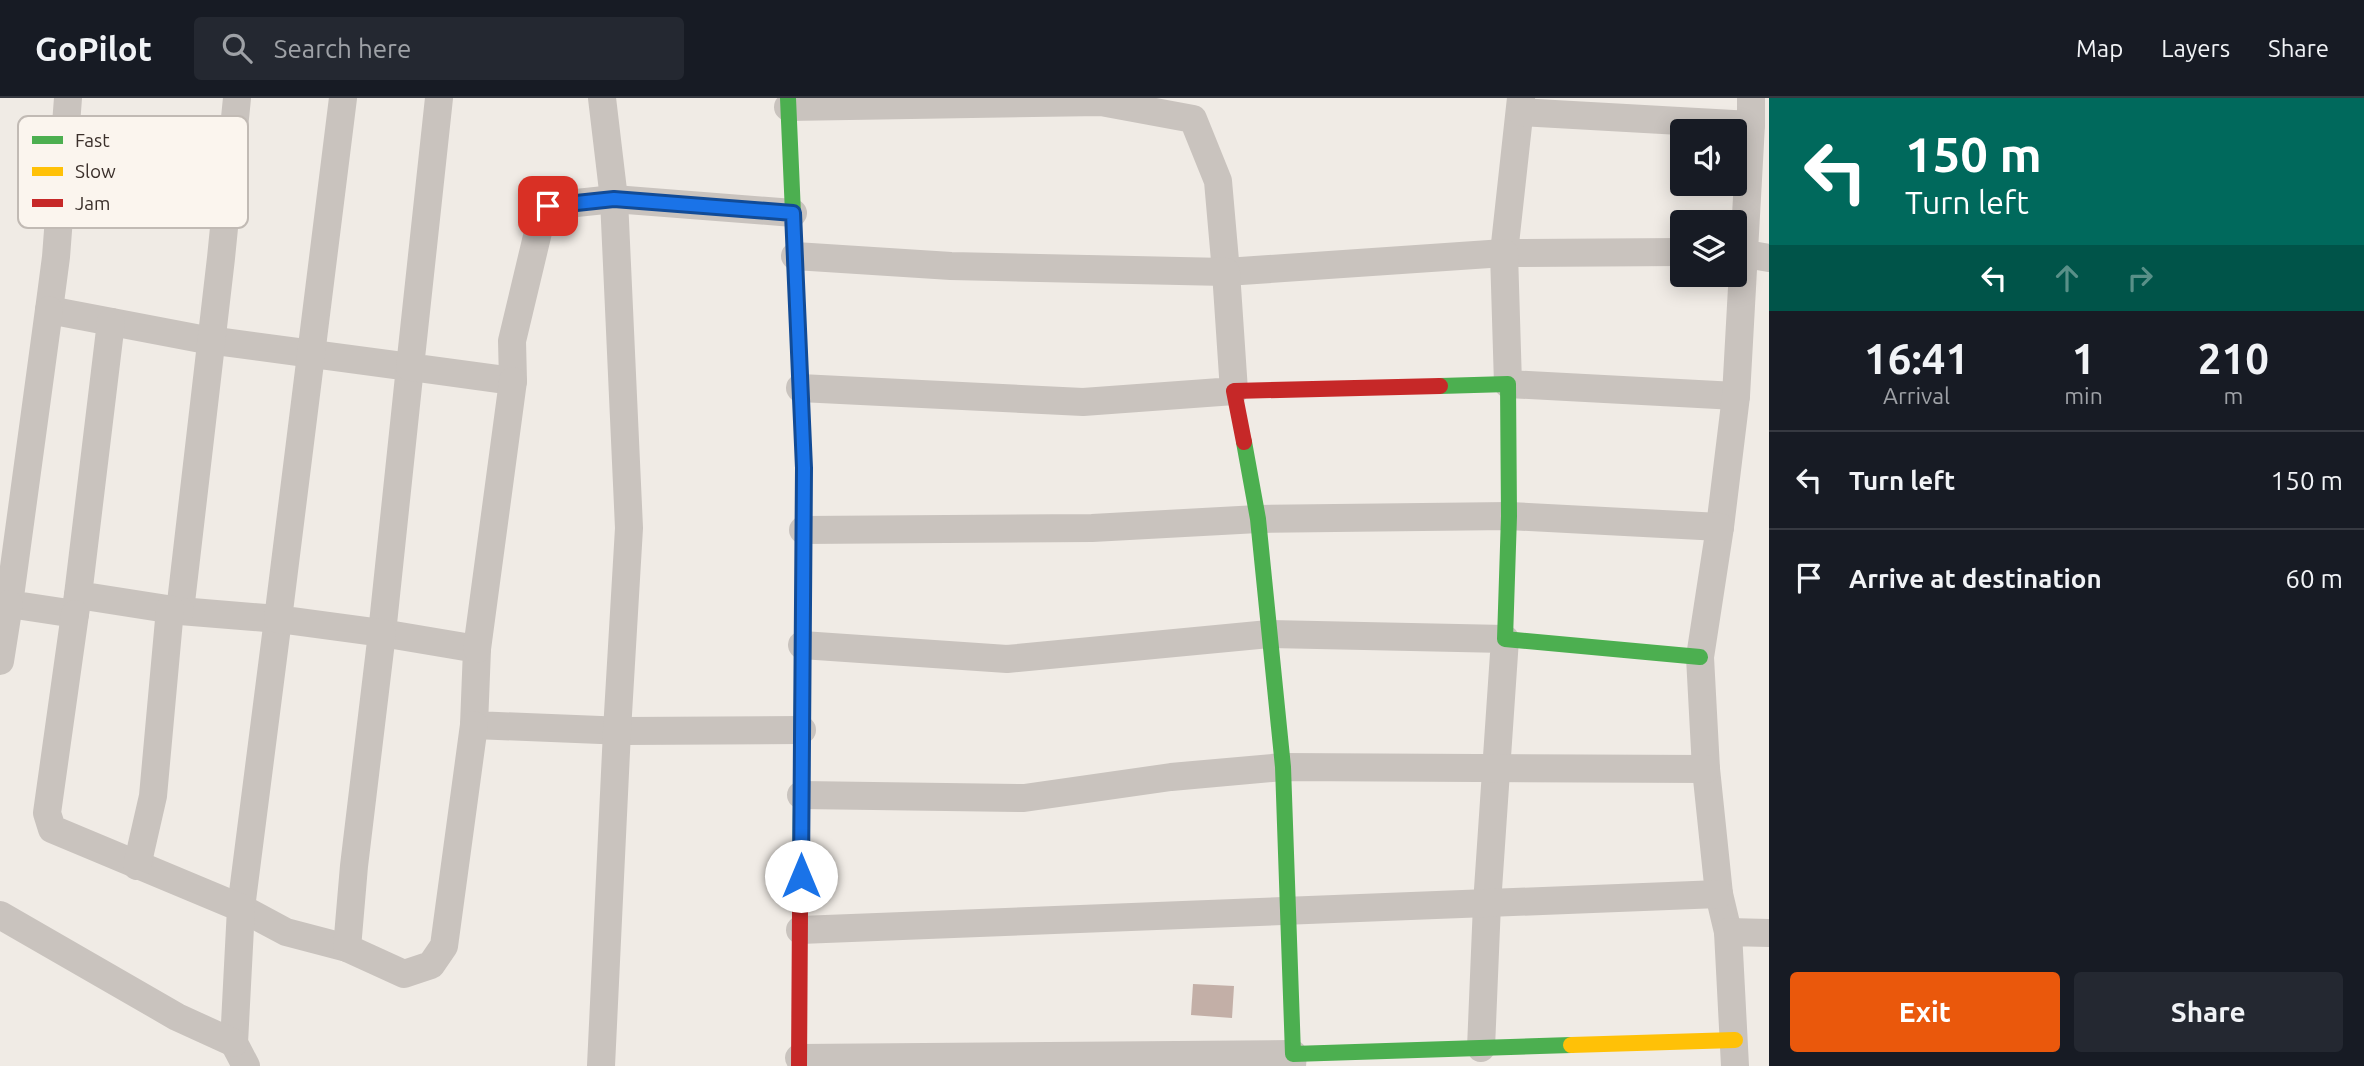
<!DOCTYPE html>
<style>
:root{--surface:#171b24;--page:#242831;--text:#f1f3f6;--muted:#9ea1a6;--line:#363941;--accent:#ea580c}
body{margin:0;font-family:Ubuntu,sans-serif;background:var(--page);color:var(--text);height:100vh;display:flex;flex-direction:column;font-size:26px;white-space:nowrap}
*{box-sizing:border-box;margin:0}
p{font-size:23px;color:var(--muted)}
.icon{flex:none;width:38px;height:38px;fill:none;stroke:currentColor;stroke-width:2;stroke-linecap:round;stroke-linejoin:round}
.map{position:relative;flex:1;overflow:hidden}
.panel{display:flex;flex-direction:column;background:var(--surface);width:595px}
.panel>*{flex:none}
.top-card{background:#00695c;color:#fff;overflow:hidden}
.tools{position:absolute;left:1670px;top:21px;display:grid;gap:14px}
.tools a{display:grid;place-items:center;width:77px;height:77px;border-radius:7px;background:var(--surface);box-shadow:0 4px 18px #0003;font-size:35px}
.pin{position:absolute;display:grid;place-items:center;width:60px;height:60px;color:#fff;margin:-30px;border-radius:14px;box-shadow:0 4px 10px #0006}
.me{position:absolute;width:77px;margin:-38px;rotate:0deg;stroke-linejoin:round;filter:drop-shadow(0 0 5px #0008)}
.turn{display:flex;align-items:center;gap:24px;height:147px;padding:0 21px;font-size:32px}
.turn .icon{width:91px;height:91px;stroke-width:2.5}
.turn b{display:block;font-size:49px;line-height:60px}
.lanes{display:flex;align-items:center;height:66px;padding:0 21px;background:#0003;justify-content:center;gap:35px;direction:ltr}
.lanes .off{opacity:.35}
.eta{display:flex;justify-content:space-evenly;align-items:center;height:119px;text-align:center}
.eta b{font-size:42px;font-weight:600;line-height:49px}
.button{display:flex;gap:14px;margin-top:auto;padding:14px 21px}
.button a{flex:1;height:80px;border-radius:7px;background:var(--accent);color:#fff;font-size:28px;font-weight:600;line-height:80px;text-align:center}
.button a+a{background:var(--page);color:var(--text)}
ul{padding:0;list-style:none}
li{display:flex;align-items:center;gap:21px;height:98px;padding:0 21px;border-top:2px solid var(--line)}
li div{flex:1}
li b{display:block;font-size:26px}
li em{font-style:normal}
header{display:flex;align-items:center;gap:42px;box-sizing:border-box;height:98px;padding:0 35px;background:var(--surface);border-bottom:2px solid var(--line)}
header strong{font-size:33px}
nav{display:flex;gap:38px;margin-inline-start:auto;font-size:24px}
.search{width:490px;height:63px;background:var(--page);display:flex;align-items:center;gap:18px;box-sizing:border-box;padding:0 24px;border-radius:7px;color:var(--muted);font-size:26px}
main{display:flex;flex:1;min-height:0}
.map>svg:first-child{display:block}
.building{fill:#c3afa7}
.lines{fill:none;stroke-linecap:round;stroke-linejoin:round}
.street{stroke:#c9c3be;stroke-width:28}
.fast{stroke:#4caf50;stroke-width:16}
.slow{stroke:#ffc107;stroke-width:16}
.jam{stroke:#c62828;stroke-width:16}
.route-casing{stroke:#114b97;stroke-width:18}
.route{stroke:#1a73e8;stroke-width:12}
.key{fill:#fbf5ee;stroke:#c1bab4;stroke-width:2}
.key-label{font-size:19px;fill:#3b302b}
</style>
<header>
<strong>GoPilot</strong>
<div class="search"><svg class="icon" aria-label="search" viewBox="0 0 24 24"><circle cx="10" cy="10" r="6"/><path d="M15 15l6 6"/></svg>Search here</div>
<nav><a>Map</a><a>Layers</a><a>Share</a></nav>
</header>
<main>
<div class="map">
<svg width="1769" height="968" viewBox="0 0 1769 968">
<rect width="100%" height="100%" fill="#f0ebe5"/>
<polygon class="building" points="1193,886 1234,888 1232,920 1191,917"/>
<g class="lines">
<g class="street">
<polyline points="68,0 56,159 49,212 201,241 410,269 382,535 477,551 474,627 625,633 802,632"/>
<polyline points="237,0 221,160 180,513 278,521 241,810 286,834 347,850"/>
<polyline points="343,0 278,521 382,535 354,768 347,850 404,876 431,867 444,848 474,627"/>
<polyline points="439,0 410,269 513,283 512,243 539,130 544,113 548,108 614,101 793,115"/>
<polyline points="1521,0 1504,155 1682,154"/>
<polyline points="788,9 1101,4 1193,21 1218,83 1226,174 1504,155 1508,286 1736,298"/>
<polyline points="1521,14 1751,27 1736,298 1720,429 1700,559 1706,671 1719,796 1728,834"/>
<polyline points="1751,27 1751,0"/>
<polyline points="1734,154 1769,160"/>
<polyline points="795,158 951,168 1226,174 1234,293 1083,304 800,290"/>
<polyline points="49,212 9,506 75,516 78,497"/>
<polyline points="111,224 78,497 180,513"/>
<polyline points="803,432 1092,430 1258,421 1509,418 1720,429"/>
<polyline points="75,516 47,715 52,731 241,810 234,945 246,968"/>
<polyline points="802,547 1007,561 1269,536 1505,541 1487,806 1481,950"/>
<polyline points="477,551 513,283"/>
<polyline points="0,563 9,506"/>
<polyline points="801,697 1024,700 1171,679 1283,669 1706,671"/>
<polyline points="137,768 153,698 170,511"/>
<polyline points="0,817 177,919 234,945"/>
<polyline points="800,832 1719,796"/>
<polyline points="799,960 1293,956 1292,968"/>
<polyline points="601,968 617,633 629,430 614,101 602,0"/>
<polyline points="1735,968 1728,834 1769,835"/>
</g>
<g class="fast">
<polyline points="788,0 804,370 800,814"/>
<polyline points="1440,288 1508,286 1509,418 1505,541 1700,559"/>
<polyline points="1244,344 1258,421 1283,669 1293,956 1571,947"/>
</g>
<polyline class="slow" points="1571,947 1735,942"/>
<g class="jam">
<polyline points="1244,344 1234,293 1440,288"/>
<polyline points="799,968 800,814"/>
</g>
</g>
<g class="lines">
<defs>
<polyline id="route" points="548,108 614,101 793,115 804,370 801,778"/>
</defs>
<use href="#route" class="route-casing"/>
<use href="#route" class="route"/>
</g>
<rect x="18" y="18" width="230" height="112" rx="10" class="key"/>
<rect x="32" y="38" width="31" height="8" fill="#4caf50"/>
<rect x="32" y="69" width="31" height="9" fill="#ffc107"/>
<rect x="32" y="101" width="31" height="8" fill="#c62828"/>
<g class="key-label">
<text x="75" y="49">Fast</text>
<text x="75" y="80">Slow</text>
<text x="75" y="112">Jam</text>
</g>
</svg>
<div class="tools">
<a><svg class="icon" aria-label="sound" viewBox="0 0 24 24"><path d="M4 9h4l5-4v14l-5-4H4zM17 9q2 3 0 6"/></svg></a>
<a><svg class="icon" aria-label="layers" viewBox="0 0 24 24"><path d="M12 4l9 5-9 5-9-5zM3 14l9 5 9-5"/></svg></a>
</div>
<div class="pin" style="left:548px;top:108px;background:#d93025"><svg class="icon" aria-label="arrive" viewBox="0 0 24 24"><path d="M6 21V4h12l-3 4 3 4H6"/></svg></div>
<svg class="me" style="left:801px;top:778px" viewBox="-20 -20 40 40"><circle r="19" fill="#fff"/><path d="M0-13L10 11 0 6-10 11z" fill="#1a73e8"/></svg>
</div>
<section class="panel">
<div class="top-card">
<div class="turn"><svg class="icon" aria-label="left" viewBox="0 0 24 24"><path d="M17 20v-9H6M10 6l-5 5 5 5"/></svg><div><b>150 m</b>Turn left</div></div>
<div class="lanes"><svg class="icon" aria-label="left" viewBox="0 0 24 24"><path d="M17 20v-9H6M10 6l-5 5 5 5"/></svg><svg class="icon off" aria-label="ahead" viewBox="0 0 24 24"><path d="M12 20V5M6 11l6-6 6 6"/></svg><svg class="icon off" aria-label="right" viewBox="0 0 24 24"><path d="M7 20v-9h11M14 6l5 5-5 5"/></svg></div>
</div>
<div class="eta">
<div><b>16:41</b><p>Arrival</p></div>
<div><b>1</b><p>min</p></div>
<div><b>210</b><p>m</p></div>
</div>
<ul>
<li><svg class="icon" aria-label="left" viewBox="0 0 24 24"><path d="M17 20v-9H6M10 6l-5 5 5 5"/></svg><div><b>Turn left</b></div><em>150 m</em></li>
<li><svg class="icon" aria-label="arrive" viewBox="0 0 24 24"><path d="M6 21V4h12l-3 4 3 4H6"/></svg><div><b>Arrive at destination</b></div><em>60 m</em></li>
</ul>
<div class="button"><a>Exit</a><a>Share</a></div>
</section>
</main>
